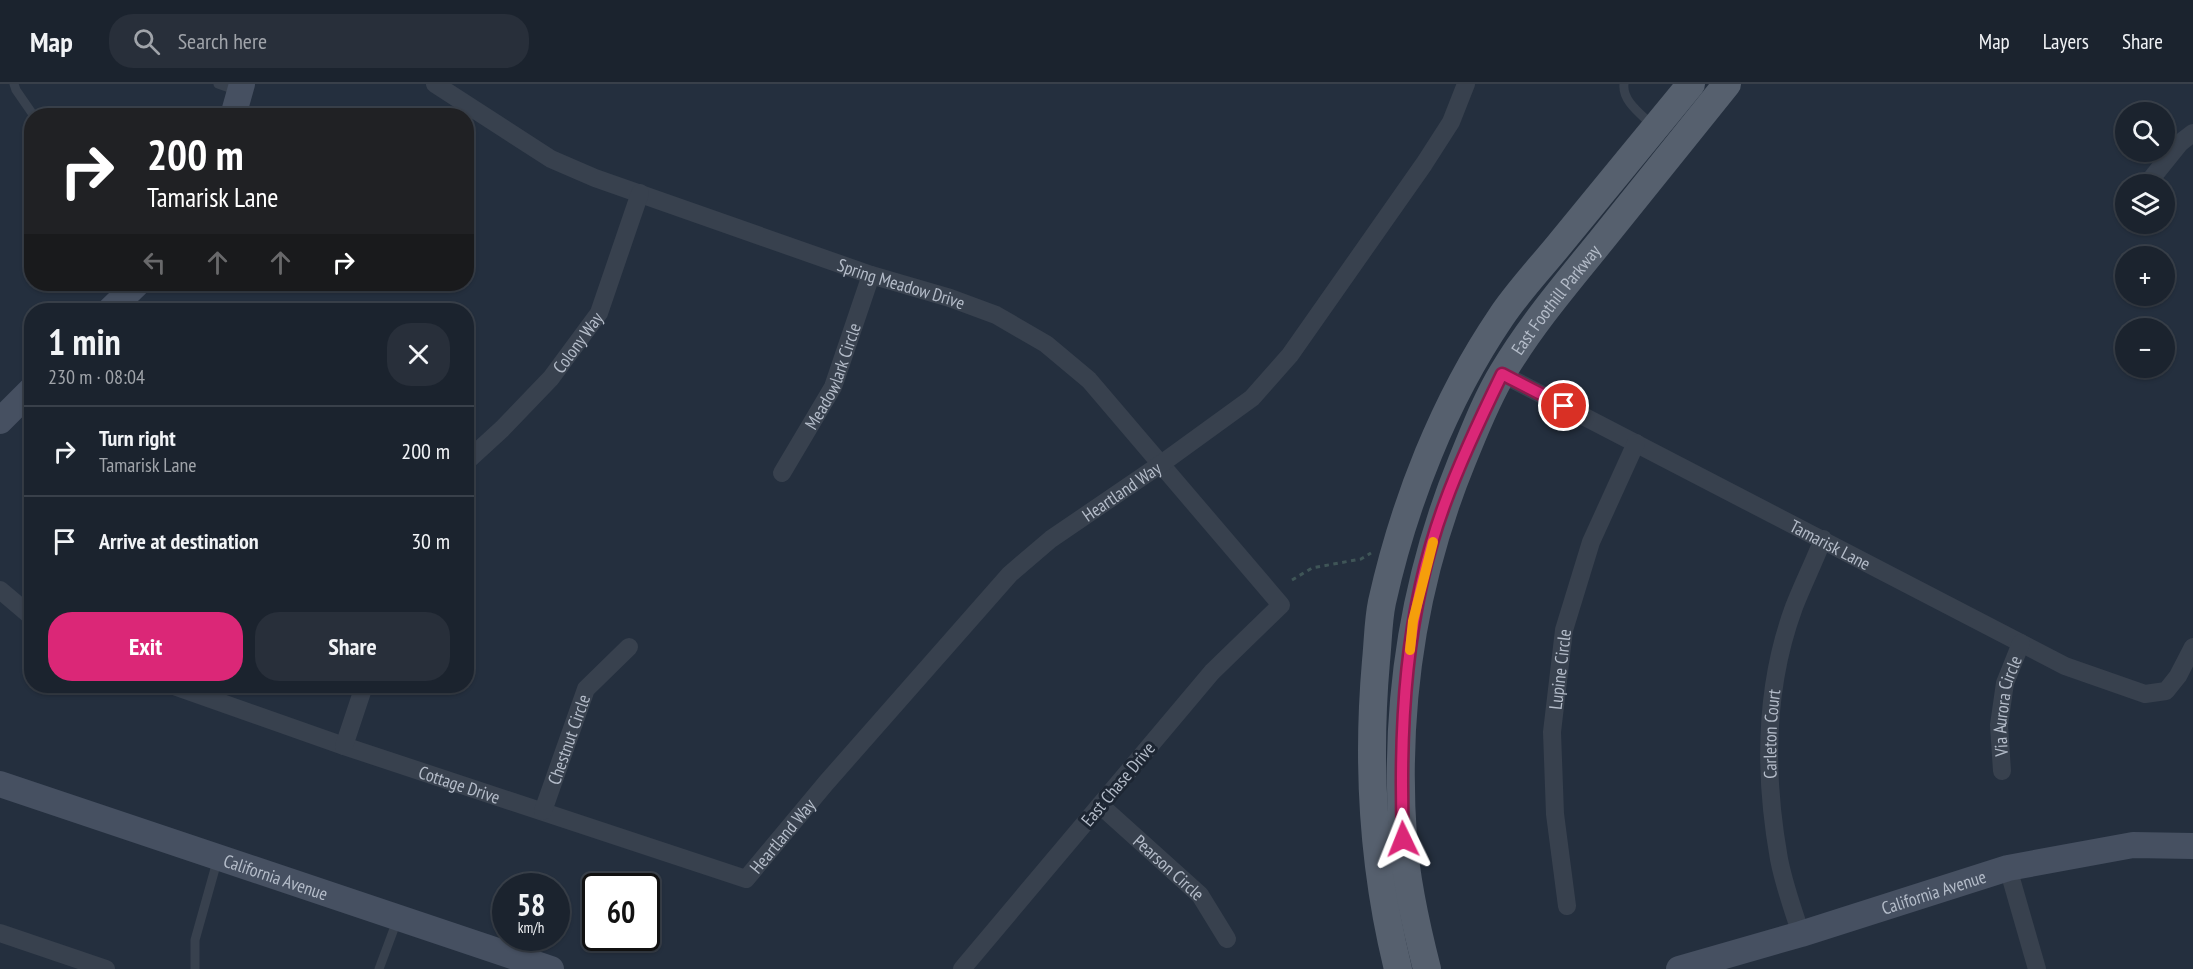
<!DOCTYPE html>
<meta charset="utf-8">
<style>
:root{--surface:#1b232e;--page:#282f3a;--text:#f1f3f6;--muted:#a0a4aa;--line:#39404a;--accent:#db2777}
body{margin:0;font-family:"PT Sans Narrow",sans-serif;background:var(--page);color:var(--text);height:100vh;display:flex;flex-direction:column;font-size:22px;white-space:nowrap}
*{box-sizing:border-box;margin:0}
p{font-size:20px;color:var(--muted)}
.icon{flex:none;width:33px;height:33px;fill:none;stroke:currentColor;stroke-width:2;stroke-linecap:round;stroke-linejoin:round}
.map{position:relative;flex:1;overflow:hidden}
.panel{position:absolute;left:24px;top:219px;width:450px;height:390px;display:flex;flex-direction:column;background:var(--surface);border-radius:24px;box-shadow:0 2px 4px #0004,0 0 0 2px var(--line)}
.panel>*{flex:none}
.top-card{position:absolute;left:24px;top:24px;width:450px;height:183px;border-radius:24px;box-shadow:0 2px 4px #0004,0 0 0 2px var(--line);background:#202124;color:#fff;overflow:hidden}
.buttons{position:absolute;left:2115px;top:18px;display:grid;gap:12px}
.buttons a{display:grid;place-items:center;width:60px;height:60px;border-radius:50%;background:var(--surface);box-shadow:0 2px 4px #0004,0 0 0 2px var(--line);font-size:30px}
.speed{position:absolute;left:492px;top:789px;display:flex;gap:12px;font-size:30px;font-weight:700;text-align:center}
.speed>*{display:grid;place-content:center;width:78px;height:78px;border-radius:50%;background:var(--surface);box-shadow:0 2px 4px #0004,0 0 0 2px var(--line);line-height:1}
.speed small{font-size:15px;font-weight:400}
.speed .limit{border:3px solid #111;border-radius:9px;background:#fff;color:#111}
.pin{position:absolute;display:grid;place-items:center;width:51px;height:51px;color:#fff;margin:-26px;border:3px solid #fff;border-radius:50%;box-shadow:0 2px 6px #0007}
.me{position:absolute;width:66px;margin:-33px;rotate:358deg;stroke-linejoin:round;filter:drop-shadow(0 0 4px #0008)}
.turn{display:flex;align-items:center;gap:21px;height:126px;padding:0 24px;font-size:27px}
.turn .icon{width:78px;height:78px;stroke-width:2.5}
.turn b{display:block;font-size:42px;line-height:51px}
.lanes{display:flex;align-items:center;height:57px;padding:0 24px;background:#0003;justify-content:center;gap:30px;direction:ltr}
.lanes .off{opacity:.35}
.round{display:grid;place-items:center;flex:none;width:63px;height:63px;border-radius:24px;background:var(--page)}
.headline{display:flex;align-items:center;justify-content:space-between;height:102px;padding:0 24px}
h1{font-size:36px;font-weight:800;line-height:45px}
.cta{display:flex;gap:12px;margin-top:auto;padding:12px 24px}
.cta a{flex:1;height:69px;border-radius:24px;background:var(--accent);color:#fff;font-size:24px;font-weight:800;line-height:69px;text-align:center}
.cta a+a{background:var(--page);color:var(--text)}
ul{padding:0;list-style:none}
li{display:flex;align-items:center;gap:18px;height:90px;padding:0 24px;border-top:2px solid var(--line)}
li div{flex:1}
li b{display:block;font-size:22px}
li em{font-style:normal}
header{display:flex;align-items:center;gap:36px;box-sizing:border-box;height:84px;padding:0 30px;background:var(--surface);border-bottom:2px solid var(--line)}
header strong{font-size:28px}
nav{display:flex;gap:33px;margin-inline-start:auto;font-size:21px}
.search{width:420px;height:54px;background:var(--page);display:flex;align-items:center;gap:15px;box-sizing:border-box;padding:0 21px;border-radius:24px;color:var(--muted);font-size:22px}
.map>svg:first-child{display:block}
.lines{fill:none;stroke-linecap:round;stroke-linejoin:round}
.path{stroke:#3f5557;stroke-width:3;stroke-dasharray:4.5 4.5;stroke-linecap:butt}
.lane{stroke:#38414e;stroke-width:9}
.street{stroke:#38414e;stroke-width:18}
.secondary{stroke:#465061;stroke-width:26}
.primary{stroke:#56606e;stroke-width:28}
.route-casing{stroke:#8e194d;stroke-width:15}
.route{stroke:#db2777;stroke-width:10}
.slow{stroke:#f59e0b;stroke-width:10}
.labels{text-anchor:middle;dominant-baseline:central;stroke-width:6;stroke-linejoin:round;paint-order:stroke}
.street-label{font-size:18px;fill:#b4bcc9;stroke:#1d2633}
</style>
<header>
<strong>Map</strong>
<div class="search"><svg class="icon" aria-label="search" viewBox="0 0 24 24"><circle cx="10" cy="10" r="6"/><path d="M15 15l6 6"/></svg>Search here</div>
<nav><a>Map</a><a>Layers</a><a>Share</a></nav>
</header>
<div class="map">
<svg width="2193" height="885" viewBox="0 0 2193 885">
<rect width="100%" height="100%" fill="#242f3e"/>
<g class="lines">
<polyline class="path" points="1292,496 1312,484 1361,475 1371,469"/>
<g class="lane">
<polyline points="14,0 16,6 34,32"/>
<polyline points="218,0 238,7"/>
<path d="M1624,0c-2,17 17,30 28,41"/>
<polyline points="195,885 195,856 218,774"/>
<polyline points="379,885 398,834"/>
</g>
<g class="street">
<path id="s1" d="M435,0l116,75 44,19 276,97 79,23 46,17 50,29 43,36 192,225 -69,67 -250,297"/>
<polyline points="2147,100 2180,59 2193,49"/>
<path id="s2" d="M1502,290l563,292 80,28 21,-3 12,-15 15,-29"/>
<path id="s3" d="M466,378l36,-33 49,-51 48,-65 41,-120"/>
<path id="s4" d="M782,389l51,-86 38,-112"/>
<polyline points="0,506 32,533"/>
<path id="s5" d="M174,602l170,60 402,133 80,-96 184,-209 41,-35 110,-75 91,-66 38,-43 134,-191 27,-42 15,-38"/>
<polyline points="344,662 364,602"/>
<path id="s6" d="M2002,687l-3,-46 6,-42 16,-40"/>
<path id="s7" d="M1100,721l100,90 27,44"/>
<path id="s8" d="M543,727l43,-122 43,-42"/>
<polyline points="2008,784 2037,885"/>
<path id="s9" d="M1567,822l-12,-92 -3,-82 12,-102 27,-88 45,-99"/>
<polyline points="0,849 106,885"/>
<path id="s10" d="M1801,850c-8,-24 -17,-49 -22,-75 -15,-84 -15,-171 15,-252 9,-23 20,-45 29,-68"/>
</g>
<g class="secondary">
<polyline points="233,32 242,0"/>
<polyline points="110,226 137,200"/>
<polyline points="0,337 32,305"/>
<path id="s11" d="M0,700l551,185"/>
<path id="s12" d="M1679,885l122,-35 207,-66 125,-23 60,1"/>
</g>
<g class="primary">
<path d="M1398,885c-25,-101 -31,-205 -22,-308 2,-19 2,-40 6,-59 22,-99 62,-201 119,-285 18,-27 42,-52 62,-77 43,-52 85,-104 128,-156"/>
<path id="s13" d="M1427,885c-11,-43 -21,-87 -24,-131 -9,-129 10,-257 59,-377 12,-29 24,-61 41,-89 28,-47 63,-88 97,-130 42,-53 85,-105 127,-158"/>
</g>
</g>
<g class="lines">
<defs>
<path id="route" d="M1403,755c-4,-114 2,-228 42,-336 16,-44 36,-86 57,-129l62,32"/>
</defs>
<use href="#route" class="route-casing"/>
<use href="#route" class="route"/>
<polyline class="slow" points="1410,566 1413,537 1433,458"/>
</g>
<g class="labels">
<g class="street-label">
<text stroke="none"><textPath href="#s1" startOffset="510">Spring Meadow Drive</textPath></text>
<text stroke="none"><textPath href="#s13" startOffset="706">East Foothill Parkway</textPath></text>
<text stroke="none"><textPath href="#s3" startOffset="164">Colony Way</textPath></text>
<text stroke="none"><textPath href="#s4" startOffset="110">Meadowlark Circle</textPath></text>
<text stroke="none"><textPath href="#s5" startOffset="1146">Heartland Way</textPath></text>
<text stroke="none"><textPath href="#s2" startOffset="370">Tamarisk Lane</textPath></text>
<text stroke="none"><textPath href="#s9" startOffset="238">Lupine Circle</textPath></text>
<text stroke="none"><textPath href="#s6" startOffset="66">Via Aurora Circle</textPath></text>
<text stroke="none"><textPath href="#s10" startOffset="204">Carleton Court</textPath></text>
<text stroke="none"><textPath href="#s8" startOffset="76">Chestnut Circle</textPath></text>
<text stroke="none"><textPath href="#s5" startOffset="302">Cottage Drive</textPath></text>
<text transform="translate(1118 700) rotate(-50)">East Chase Drive</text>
<text stroke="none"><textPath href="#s5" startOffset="660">Heartland Way</textPath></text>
<text stroke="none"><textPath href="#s7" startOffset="93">Pearson Circle</textPath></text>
<text stroke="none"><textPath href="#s11" startOffset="291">California Avenue</textPath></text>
<text stroke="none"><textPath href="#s12" startOffset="266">California Avenue</textPath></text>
</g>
</g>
</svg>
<div class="buttons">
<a><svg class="icon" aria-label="search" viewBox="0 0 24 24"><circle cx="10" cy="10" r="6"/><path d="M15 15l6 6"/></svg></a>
<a><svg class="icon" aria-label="layers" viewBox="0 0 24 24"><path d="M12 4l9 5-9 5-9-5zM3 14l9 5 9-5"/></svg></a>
<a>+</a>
<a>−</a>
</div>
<div class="speed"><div>58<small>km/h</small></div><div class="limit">60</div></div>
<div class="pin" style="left:1564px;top:322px;background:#d93025"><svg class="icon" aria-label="arrive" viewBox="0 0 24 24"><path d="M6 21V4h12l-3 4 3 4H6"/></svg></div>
<svg class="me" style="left:1403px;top:755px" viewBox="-20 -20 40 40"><path d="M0-17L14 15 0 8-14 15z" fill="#db2777" stroke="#fff" stroke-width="4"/></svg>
<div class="top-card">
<div class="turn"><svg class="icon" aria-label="right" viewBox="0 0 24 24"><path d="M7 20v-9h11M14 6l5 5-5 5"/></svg><div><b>200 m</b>Tamarisk Lane</div></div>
<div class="lanes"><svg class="icon off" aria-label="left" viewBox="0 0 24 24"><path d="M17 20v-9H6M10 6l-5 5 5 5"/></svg><svg class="icon off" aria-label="ahead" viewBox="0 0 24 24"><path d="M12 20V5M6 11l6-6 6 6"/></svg><svg class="icon off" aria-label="ahead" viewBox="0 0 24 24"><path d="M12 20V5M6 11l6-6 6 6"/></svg><svg class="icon" aria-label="right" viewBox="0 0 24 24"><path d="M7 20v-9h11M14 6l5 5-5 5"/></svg></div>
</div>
<section class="panel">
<div class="headline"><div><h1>1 min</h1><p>230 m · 08:04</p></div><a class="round"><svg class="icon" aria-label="close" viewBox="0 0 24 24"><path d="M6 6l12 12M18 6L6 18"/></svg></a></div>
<ul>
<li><svg class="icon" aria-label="right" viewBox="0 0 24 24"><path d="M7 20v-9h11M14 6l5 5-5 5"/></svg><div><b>Turn right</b><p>Tamarisk Lane</p></div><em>200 m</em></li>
<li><svg class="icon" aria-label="arrive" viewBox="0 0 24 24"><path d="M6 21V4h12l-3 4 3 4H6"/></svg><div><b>Arrive at destination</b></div><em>30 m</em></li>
</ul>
<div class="cta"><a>Exit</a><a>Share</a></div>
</section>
</div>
